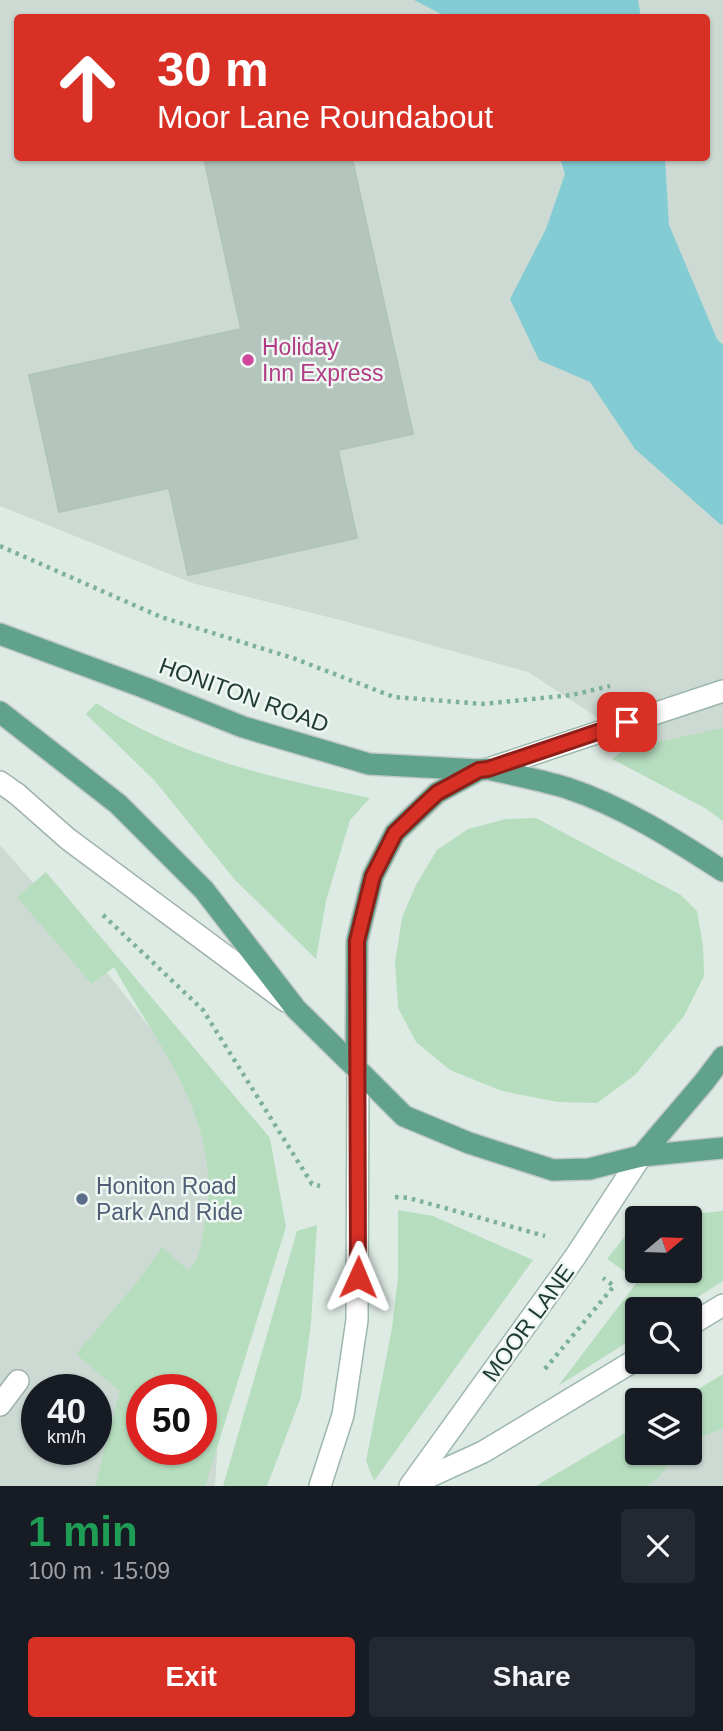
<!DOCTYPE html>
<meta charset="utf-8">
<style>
:root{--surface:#171b24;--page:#242831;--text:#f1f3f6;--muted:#9ea1a6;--accent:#d93025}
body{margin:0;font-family:Helvetica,sans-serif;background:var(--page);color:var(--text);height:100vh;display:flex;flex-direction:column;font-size:26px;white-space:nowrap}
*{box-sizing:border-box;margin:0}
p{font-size:23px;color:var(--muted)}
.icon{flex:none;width:38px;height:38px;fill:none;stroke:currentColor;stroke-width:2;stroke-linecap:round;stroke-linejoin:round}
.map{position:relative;height:1486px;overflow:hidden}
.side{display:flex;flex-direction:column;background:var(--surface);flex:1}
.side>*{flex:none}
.hud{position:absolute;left:14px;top:14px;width:696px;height:147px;border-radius:7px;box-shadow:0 2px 5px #0004;background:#d93025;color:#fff;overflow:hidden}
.needle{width:46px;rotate:71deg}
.buttons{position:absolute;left:625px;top:1206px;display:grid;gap:14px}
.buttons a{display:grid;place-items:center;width:77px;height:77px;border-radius:7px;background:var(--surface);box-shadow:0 2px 5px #0004;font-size:35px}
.speed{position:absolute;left:21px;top:1374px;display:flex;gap:14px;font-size:35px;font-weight:700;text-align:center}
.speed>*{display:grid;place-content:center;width:91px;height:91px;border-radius:50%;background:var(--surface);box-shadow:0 2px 5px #0004;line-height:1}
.speed small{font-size:18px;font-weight:400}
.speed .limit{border:10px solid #d22;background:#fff;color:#111}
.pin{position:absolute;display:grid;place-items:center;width:60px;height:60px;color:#fff;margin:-30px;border-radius:14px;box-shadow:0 4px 10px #0006}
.me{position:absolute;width:77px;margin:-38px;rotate:1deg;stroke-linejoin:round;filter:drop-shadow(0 0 5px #0008)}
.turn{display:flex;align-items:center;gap:24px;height:147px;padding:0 28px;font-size:32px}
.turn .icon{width:91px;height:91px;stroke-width:2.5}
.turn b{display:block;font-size:49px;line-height:60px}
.round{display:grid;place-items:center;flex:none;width:74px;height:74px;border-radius:7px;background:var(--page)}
.summary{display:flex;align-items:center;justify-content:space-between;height:119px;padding:0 28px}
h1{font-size:42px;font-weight:600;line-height:52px;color:#1e9e55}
.action{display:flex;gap:14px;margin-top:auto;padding:14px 28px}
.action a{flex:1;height:80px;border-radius:7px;background:var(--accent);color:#fff;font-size:28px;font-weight:600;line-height:80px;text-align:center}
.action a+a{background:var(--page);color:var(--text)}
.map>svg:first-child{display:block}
.built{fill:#cddad3;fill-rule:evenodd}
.green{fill:#b6ddbe;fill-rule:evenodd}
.water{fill:#83ccd3}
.building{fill:#b4c5bd;stroke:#b1c4bb;stroke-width:2}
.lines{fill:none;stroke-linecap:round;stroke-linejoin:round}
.lane-casing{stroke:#a1b3ab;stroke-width:24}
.street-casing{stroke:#a1b3ab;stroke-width:24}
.secondary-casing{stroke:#9db7ac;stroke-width:24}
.primary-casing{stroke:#c0c8c6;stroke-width:24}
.path{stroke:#7db09d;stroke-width:4.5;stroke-dasharray:3.5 5;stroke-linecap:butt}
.lane{stroke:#fff;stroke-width:21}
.street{stroke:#fff;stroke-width:21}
.secondary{stroke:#fff;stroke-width:21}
.primary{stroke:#61a28d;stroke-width:21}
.route-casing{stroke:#8d1f18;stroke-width:18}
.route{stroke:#d93025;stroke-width:12}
.hotel-dot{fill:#d1479c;stroke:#eff7f2;stroke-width:2.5}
.service-dot{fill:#5c6f8a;stroke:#eff7f2;stroke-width:2.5}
.labels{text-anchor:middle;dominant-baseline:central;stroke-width:5;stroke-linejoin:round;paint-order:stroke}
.hotel-label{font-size:23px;fill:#b23c85;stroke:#eff7f2;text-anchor:start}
.street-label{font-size:23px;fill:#1f3b32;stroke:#eff7f2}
.service-label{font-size:23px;fill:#4e5e75;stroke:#eff7f2;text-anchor:start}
</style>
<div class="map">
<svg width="723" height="1486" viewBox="0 0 723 1486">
<rect width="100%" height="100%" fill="#deebe4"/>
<g class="built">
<path d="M0,0h723v799l-195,-127 -184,-51 -152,-38 -192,-77zM18,18h689v140h-689z"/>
<path d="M0,845l67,76 166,214 -6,166 -12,185h-215zM37,1390h59v59h-59zM142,1390h59v59h-59z"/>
<polygon points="723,1429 723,1486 648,1486 658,1478 678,1453 690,1452 690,1441"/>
</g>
<g class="green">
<path d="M96,703c85,55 176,75 274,95l-20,22 -24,81 -10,58 -81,-79 -80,-99 -69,-67z"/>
<polygon points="723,728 723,821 705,808 612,759 626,749"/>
<polygon points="536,818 681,895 697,911 703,946 704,976 684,1016 635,1075 597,1103 558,1102 502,1091 450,1070 416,1042 398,1008 395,962 402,918 416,885 437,850 468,829 506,819"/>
<path d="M46,872l224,266 16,89 -81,259h-110l25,-95 -44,-37 62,-73 24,-34 27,24c11,-12 12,-29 15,-44 22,-103 -44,-177 -90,-260l-22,17 -75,-87zM142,1390h59v59h-59z"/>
<polygon points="398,1210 433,1216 533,1260 374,1481 366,1461 392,1328 398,1277"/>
<polygon points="723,1211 723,1281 679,1309 637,1309 637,1336 558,1386 638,1281 607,1259 637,1221 637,1270 690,1270 690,1218 647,1218"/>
<polygon points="317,1225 311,1323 301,1397 267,1486 223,1486 297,1231"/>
<polygon points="723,1374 723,1429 690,1441 690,1400 680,1400"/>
<polygon points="637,1426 637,1452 678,1453 658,1478 648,1486 536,1486"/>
</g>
<g class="water">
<polygon points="414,0 638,0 641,17 447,17"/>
<polygon points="560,158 665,158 669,225 717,339 723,345 723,524 721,525 635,449 590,382 539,360 510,299 546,229 565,174"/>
</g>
<polygon class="building" points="204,158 352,158 413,434 338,450 357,538 188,575 169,488 59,512 29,375 241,329"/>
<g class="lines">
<defs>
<g id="lane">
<polyline points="0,782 17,794"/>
<polyline points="0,1405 18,1381"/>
</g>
<polyline id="street" points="17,794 68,839 286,1001"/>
<g id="secondary">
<polyline points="488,769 723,691"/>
<polyline points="690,1325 723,1305"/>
<polyline points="413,1484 483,1452 637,1359"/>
<polyline points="320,1486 343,1415 357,1320 358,1072"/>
<polyline points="410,1486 575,1257 641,1156"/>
</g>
<g id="primary">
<polyline points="0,634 143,687 243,727 369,764 479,770"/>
<polyline points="0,712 118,804 204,890 296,1009 356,1068"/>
<path d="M723,871c-49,-32 -101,-65 -156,-83 -26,-8 -53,-13 -79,-19l-9,1 -42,23 -42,40 -22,43 -16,65 -1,127 48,48 65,27 84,27 36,-1 52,-13 82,-8"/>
<polyline points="641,1156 704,1082 723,1057"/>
</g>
</defs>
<use href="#lane" class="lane-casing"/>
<use href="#street" class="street-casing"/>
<use href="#secondary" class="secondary-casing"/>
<use href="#primary" class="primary-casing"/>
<g class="path">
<polyline points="0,546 161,617 293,658 394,697 483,704 572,695 610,686"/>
<polyline points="103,915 203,1010 312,1184 320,1186"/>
<polyline points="395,1197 409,1198 545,1236"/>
<polyline points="545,1369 614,1286 603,1278"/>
</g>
<use href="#lane" class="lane"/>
<use href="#street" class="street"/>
<use href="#secondary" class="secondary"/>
<use href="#primary" class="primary"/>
</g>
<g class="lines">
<defs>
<polyline id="route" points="358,1277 357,941 373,876 395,833 423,806 437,793 479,770 488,769 627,722"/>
</defs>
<use href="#route" class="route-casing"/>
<use href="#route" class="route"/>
</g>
<circle class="hotel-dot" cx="248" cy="360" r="7"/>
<circle class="service-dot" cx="82" cy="1199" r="7"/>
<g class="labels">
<g class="hotel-label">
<text x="262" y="347">Holiday<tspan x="262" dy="26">Inn Express</tspan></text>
</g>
<g class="street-label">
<text transform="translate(244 695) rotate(20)">HONITON ROAD</text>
<text transform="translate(528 1323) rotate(-54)">MOOR LANE</text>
</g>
<g class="service-label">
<text x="96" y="1186">Honiton Road<tspan x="96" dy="26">Park And Ride</tspan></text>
</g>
</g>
</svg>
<div class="buttons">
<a><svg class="needle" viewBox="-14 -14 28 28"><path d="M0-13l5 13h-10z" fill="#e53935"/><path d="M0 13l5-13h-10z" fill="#9ea1a6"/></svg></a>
<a><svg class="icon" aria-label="search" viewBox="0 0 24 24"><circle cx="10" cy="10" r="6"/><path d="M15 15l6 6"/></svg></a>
<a><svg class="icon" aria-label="layers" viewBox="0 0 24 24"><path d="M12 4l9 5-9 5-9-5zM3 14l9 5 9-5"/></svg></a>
</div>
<div class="speed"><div>40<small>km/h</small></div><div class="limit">50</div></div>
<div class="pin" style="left:627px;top:722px;background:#d93025"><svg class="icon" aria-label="arrive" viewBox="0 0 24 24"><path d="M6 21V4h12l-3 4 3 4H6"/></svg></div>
<svg class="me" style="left:358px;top:1277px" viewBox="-20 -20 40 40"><path d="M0-17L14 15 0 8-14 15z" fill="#d93025" stroke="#fff" stroke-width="4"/></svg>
<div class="hud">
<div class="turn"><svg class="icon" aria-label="ahead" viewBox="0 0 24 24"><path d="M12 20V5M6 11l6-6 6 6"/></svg><div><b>30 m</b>Moor Lane Roundabout</div></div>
</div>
</div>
<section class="side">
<div class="summary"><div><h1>1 min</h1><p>100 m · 15:09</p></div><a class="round"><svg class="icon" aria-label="close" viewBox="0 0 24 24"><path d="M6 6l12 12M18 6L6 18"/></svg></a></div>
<div class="action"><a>Exit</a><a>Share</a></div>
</section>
